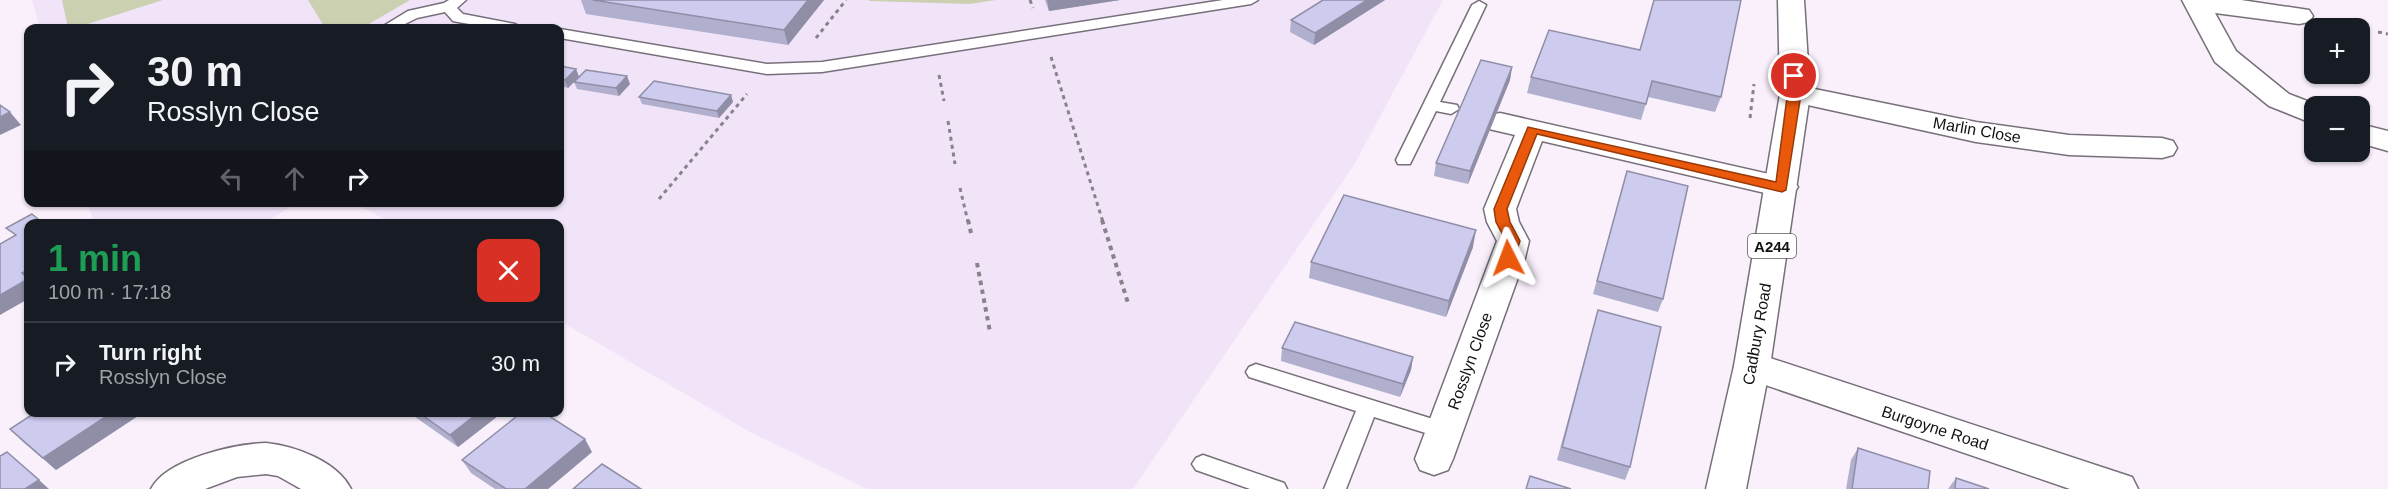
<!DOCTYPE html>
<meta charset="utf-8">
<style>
:root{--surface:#171b24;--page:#242831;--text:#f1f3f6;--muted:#9ea1a6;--line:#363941}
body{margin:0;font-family:Arial,sans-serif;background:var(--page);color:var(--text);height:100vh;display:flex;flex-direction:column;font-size:22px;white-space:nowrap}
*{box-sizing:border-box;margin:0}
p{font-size:20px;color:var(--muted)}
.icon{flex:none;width:33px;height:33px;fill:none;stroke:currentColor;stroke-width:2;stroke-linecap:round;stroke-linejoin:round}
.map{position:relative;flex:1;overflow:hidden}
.sheet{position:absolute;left:24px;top:219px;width:540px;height:198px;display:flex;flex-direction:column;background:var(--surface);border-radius:12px;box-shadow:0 2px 4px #0004}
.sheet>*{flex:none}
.hud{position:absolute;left:24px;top:24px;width:540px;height:183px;border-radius:12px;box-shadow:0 2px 4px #0004;background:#171b24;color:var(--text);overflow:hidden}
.tools{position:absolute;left:2304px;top:18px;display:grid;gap:12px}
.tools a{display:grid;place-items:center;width:66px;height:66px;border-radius:12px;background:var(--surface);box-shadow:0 2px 4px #0004;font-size:30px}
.pin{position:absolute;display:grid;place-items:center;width:51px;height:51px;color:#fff;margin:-26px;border:3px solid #fff;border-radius:50%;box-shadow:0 2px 6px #0007}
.me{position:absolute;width:66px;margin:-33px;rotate:357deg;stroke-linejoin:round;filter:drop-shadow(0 0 4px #0008)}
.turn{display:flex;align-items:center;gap:21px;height:126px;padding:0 24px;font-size:27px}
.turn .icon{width:78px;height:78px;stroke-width:2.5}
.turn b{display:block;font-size:42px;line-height:51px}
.lanes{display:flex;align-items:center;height:57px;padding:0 24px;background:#0003;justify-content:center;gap:30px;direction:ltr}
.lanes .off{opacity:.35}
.round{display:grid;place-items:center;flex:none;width:63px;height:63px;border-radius:12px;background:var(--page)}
.headline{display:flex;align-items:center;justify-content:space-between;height:102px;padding:0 24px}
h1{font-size:36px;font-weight:800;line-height:45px;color:#1e9e55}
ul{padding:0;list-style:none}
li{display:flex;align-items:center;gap:18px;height:84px;padding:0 24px;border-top:2px solid var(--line)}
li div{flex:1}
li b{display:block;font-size:22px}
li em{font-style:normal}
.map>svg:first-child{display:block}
.commercial{fill:#f1e4f9}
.green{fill:#cbd0b1}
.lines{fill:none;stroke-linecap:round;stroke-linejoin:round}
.lane-casing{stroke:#776f7a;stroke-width:3}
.street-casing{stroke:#776f7a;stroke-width:3}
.primary-casing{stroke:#776f7a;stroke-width:3}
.path-far1{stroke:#88828a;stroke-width:3;stroke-dasharray:4 4;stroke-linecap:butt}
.path{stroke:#88828a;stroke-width:4;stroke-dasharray:4.5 4.5;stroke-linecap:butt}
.lane{fill:#fff;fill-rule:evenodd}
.street{fill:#fff;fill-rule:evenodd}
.primary{fill:#fff;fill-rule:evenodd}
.wall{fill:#b0afcd}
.shaded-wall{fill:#908ea7}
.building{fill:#cdcbee;stroke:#908ea7;stroke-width:1.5}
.route{fill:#ea580c;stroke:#983908;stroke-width:1.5}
.labels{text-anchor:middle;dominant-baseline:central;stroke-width:4.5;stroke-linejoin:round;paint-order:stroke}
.shield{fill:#fff;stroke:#5a585b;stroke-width:1.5}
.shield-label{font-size:15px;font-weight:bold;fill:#141115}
.street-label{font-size:16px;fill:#141115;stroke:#fff}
</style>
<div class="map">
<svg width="2388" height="489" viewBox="0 0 2388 489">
<rect width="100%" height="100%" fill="#f9f0fc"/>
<g class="commercial">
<polygon points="32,0 1443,0 1354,165 1133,489 867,489 752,433 560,321 560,224 391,223 355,203 560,202 560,28 40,28"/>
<polygon points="88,203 88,202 297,203 262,224 94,223"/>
</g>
<g class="green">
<polygon points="62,0 163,0 75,28 68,28"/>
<polygon points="308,0 410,0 362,28 325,28"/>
<polygon points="996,0 970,4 869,1 869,0"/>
</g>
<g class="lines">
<defs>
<g id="lane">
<polygon points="449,0 466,0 457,8 463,14 515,24 522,28 492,28 458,22 453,21 445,12 417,18 397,28 380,28 408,11 444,3"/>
<polygon points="1223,0 1258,0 1251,4 822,72 767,74 560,38 560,29 767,64 822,62"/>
<polygon points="1479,1 1486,5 1440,102 1457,105 1459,109 1451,114 1436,111 1410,164 1398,164 1396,160 1472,5"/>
<polygon points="1256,364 1452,425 1455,431 1452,437 1445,439 1374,417 1346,489 1324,489 1356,411 1249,377 1246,372 1249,367"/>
<polygon points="1203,455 1284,483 1287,489 1250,489 1196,470 1192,464 1196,458"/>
</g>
<g id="street">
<polygon points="2182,0 2241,0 2309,10 2313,16 2309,22 2299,24 2215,13 2236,51 2289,94 2320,106 2314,106 2314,124 2269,106 2215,62"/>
<polygon points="1795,85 1976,122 2069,135 2162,138 2173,141 2177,148 2173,155 2162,158 2069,155 1976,142 1785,100 1780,94 1785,88"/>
<polygon points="1500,113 1782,177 1793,180 1798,187 1793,194 1782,197 1542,141 1516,209 1519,222 1529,241 1525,258 1453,459 1448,470 1434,475 1420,470 1415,459 1497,241 1487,222 1484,209 1515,135 1489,129 1485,122 1489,115"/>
<polygon points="2360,124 2388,131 2388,151 2360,143"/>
<polygon points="1752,352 2132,477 2138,489 2070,489 1739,376 1734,366 1739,356"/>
<path d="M266,443c29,3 71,18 85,46h-50l-23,-13 -12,-2 -29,3 -32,12h-54c15,-30 83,-45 115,-46z"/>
</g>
<polygon id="primary" points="1778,0 1804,0 1810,94 1770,366 1746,489 1706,489 1734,366 1780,94"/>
</defs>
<use href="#lane" class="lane-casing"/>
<use href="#street" class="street-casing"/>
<use href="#primary" class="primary-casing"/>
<g class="path-far1">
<polyline points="1030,0 1033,8"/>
<polyline points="2378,32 2388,34"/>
<polyline points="816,38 846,0"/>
<polyline points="1051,57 1103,222"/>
<polyline points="939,75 944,101"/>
<polyline points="1750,118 1754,84"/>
<polyline points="948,121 955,164"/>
<polyline points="960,188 968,222"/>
<polyline points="659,199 747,94"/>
</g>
<g class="path">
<polyline points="968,220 971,233"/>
<polyline points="1102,220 1128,303"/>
<polyline points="977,263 990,332"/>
</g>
<use href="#lane" class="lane"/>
<use href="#street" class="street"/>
<use href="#primary" class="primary"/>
</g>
<g class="wall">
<polygon points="581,0 824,0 788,45 586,14"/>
<polygon points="1045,0 1120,0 1049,11"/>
<polygon points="1323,0 1385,0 1314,45 1290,32 1291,20"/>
<polygon points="1549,30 1721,97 1715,112 1648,97 1641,120 1527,93 1531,77"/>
<polygon points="560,66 576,69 579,77 568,88 560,86"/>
<polygon points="1512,67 1510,80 1468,184 1434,176 1436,163"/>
<polygon points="574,82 630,84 619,96 577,89"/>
<polygon points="731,95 733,102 719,118 642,104 639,97"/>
<polygon points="1627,171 1663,299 1658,312 1593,294"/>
<polygon points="1473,247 1446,317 1309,278 1311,262"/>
<polygon points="1598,310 1630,467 1625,480 1557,460"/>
<polygon points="1282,348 1413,357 1411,370 1400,397 1281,361"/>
<polygon points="36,412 144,412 56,470 23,442 10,429"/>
<polygon points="408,412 503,412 458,447"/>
<polygon points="1858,448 1928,489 1846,489 1851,460"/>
<polygon points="592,452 548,489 495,489 471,473 462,460"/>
<polygon points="1956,478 1989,489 1948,489"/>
</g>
<g class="shaded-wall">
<polygon points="808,0 824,0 788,45 784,30"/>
<polygon points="1047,0 1120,0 1049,11"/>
<polygon points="1367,0 1385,0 1314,45 1315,33"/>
<polygon points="1512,67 1510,80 1468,184 1470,171"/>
<polygon points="576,69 579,77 568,88 565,80"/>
<polygon points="627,76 630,84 619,96 616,88"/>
<polygon points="731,95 733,102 719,118 717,111"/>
<polygon points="10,112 21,125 0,135 0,117"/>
<polygon points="1476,230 1473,247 1446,317 1449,301"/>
<polygon points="28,270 28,299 0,315 0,295 22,273"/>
<polygon points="1413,357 1411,370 1400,397 1403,384"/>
<polygon points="113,412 144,412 56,470 43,458"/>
<polygon points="479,412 503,412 458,447 450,435"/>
<polygon points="585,439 592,452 548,489 525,489"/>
<polygon points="39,480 49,489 25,489"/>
</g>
<g class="building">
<polygon points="593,0 808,0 784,30"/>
<polygon points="1323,0 1367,0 1315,33 1291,20"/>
<polygon points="1654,0 1741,0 1721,97 1652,81 1646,104 1531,77 1549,30 1640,50"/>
<polygon points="1481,60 1512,67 1470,171 1436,163"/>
<polygon points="560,66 576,69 565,80 560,79"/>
<polygon points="586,70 627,76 616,88 574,82"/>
<polygon points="654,81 731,95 717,111 639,97"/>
<polygon points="0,105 10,112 0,117"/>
<polygon points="1627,171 1688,186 1663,299 1597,281"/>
<polygon points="1344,195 1476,230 1449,301 1311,262"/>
<polygon points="32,214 44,224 28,224 28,270 22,273 28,279 0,295 0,244 16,235 6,228"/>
<polygon points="1598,310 1661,327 1630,467 1562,447"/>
<polygon points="1295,322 1413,357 1403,384 1282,348"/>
<polygon points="36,412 113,412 43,458 10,429"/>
<polygon points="418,412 479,412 450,435"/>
<polygon points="522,412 543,412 585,439 525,489 506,489 462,460"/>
<polygon points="1858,448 1930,471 1928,489 1852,489"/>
<polygon points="7,452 39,480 25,489 0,489 0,456"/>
<polygon points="602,464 641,489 573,489"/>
<polygon points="1530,476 1571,489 1526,489"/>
<polygon points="1956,478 1989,489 1955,489"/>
</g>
<polygon class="route" points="1790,74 1800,76 1801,94 1786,190 1782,192 1537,134 1507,209 1510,222 1520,241 1513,261 1503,261 1501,258 1506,241 1496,222 1494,209 1528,127 1776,182"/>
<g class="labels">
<rect class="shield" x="1748" y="234" width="48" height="24" rx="4.5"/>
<g class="shield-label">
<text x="1772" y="246">A244</text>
</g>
<g class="street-label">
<text transform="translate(1977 130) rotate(10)">Marlin Close</text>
<text transform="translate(1757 334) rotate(-80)">Cadbury Road</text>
<text transform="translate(1470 361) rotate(-70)">Rosslyn Close</text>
<text transform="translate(1935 428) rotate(18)">Burgoyne Road</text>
</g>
</g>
</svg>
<div class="tools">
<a>+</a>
<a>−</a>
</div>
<div class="pin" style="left:1794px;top:76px;background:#d93025"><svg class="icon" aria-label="arrive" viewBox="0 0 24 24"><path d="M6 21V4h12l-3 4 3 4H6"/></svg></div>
<svg class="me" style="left:1508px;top:258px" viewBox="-20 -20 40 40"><path d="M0-17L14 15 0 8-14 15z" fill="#ea580c" stroke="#fff" stroke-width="4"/></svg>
<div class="hud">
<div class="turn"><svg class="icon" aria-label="right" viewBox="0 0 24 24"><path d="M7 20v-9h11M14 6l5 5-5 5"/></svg><div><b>30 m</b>Rosslyn Close</div></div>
<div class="lanes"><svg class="icon off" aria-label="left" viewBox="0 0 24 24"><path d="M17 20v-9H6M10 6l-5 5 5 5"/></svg><svg class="icon off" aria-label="ahead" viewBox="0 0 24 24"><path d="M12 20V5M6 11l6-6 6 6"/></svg><svg class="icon" aria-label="right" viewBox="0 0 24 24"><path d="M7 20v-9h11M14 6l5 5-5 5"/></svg></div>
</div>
<section class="sheet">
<div class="headline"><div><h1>1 min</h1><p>100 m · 17:18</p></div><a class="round" style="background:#d93025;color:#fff"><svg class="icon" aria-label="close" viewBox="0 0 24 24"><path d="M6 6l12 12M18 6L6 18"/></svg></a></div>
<ul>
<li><svg class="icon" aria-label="right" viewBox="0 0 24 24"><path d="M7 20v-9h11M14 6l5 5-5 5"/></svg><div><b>Turn right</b><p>Rosslyn Close</p></div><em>30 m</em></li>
</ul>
</section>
</div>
